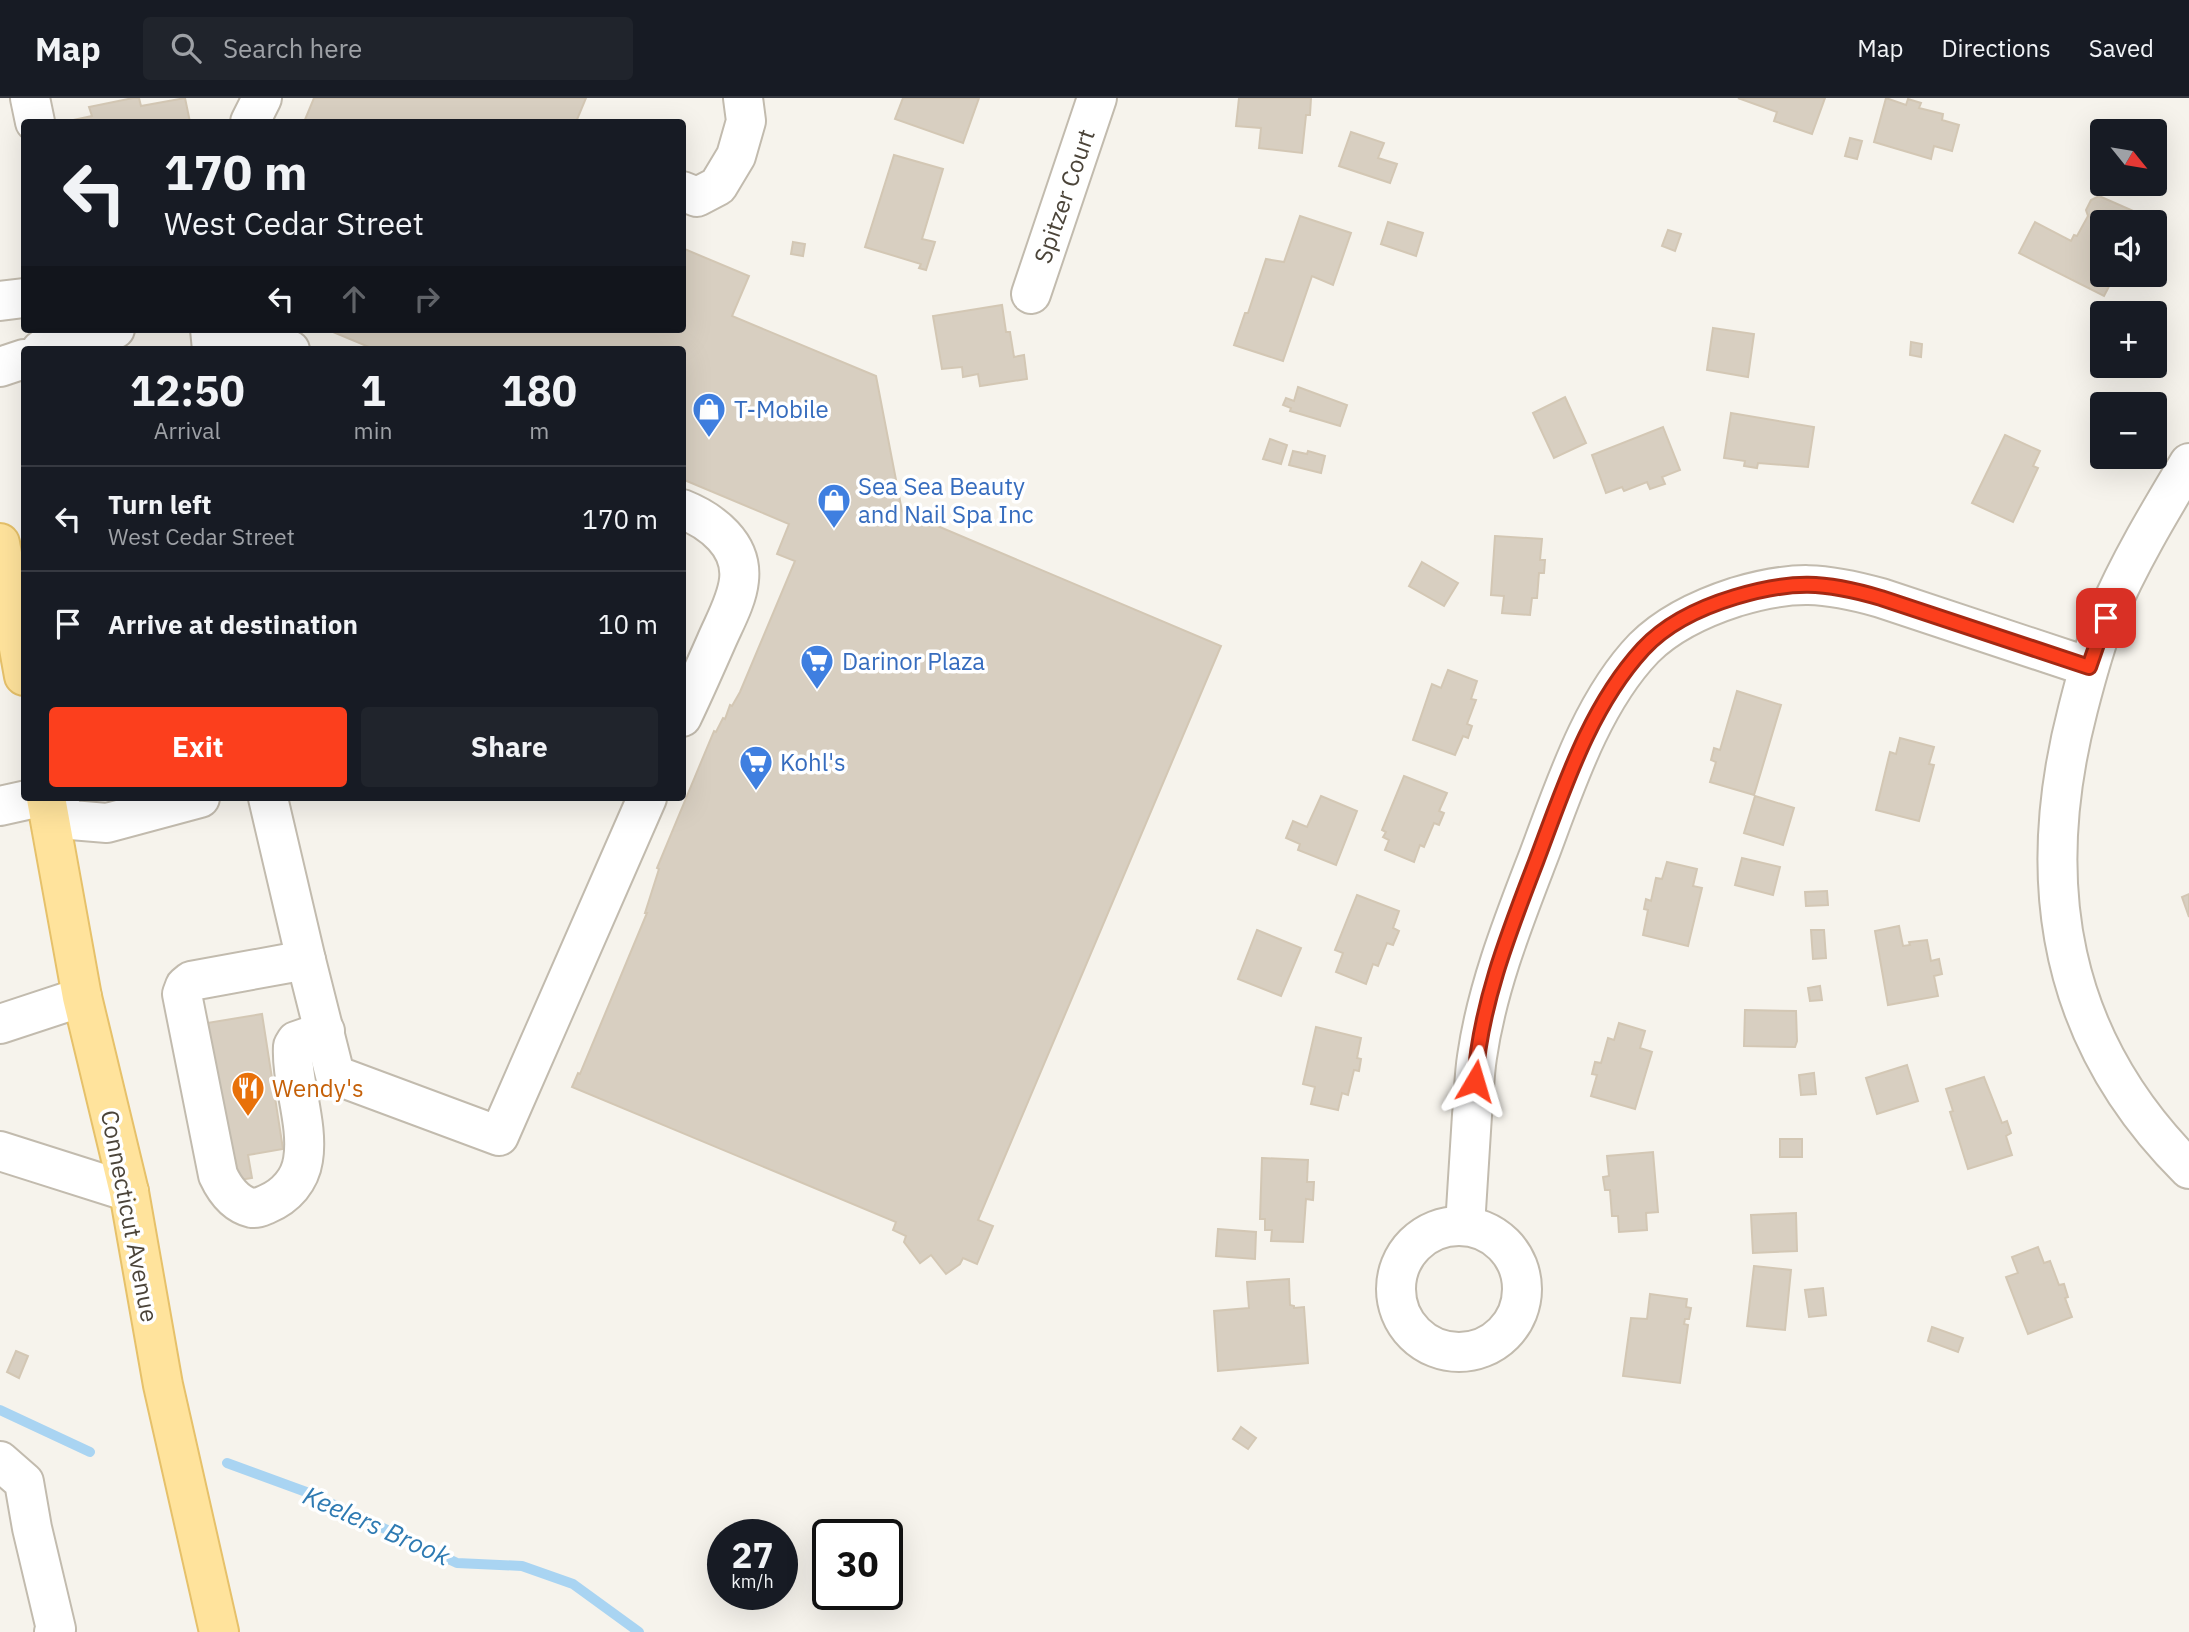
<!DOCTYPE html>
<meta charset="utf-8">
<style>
:root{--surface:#171b24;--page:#20242c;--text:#f1f3f6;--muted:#9ea1a6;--line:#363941;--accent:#fc3f1d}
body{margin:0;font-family:"IBM Plex Sans",sans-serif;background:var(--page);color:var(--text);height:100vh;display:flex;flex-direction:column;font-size:26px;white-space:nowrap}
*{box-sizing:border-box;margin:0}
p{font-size:23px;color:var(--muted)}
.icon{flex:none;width:38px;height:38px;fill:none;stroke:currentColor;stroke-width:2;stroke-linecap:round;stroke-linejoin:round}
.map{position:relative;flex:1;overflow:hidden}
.sheet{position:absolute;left:21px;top:248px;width:665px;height:455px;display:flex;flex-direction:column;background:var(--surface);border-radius:7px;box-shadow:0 7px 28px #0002}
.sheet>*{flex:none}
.top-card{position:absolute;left:21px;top:21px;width:665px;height:214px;border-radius:7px;box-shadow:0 7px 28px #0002;background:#171b24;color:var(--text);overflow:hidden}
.needle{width:46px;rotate:120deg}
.buttons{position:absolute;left:2090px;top:21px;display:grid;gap:14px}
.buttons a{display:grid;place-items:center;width:77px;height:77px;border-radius:7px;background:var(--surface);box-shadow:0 7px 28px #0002;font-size:35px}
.speed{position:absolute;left:707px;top:1421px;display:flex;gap:14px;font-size:35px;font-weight:700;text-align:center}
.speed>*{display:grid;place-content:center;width:91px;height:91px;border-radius:50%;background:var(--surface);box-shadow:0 7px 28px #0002;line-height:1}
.speed small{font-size:18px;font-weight:400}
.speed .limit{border:4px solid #111;border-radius:10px;background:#fff;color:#111}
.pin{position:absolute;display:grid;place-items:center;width:60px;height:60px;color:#fff;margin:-30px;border-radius:14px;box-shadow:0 4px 10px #0006}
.me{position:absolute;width:77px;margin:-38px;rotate:7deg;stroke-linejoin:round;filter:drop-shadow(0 0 5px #0008)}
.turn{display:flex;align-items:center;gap:24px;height:147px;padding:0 28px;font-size:32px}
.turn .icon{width:91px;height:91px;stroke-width:2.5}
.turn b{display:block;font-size:49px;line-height:60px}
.lanes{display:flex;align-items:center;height:66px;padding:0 28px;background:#0003;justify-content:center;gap:35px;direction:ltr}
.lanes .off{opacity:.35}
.eta{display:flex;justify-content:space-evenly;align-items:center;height:119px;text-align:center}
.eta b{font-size:42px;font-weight:700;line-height:49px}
.action{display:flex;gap:14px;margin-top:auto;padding:14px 28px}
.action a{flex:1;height:80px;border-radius:7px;background:var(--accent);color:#fff;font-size:28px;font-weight:700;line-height:80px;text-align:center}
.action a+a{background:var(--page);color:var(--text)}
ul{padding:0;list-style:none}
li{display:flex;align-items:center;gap:21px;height:105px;padding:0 28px;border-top:2px solid var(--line)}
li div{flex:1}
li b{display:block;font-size:26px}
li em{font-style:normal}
header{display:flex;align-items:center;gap:42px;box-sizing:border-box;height:98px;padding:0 35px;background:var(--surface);border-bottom:2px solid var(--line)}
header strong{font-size:33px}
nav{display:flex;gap:38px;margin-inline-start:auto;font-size:24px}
.search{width:490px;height:63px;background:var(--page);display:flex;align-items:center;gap:18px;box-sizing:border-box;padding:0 24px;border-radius:7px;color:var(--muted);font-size:26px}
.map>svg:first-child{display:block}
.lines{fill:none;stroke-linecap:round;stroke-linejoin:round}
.stream{stroke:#a9d4f2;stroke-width:10}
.building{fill:#d8cfc1;stroke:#d3c7b4;stroke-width:2}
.minor-casing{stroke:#c2bbae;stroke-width:42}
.major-casing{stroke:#e6c16a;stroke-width:42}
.minor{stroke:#fff;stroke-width:38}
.major{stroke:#ffe39c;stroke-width:38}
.route-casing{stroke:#a42913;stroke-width:18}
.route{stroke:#fc3f1d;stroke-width:12}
.labels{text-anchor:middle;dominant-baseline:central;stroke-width:7;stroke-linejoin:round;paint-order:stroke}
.street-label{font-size:24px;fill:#4b4439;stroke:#fff}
.shop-label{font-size:24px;fill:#366cbe;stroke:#fff;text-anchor:start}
.food-label{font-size:24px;fill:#c56008;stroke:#fff;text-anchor:start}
.water-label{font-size:26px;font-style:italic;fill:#2e7ab2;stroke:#fff}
</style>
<header>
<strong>Map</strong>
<div class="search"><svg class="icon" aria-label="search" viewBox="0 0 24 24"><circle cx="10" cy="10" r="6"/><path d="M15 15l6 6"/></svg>Search here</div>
<nav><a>Map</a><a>Directions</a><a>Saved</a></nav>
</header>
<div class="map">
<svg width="2189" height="1534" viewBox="0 0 2189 1534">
<rect width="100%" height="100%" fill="#f6f3ec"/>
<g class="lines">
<g class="stream">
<polyline points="0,1312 90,1354"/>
<polyline points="227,1365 309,1395 457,1465 522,1468 573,1486 639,1534"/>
</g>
</g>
<g class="building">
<polygon points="133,0 139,0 141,8 185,0 190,24 64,24 92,18 89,9"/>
<polygon points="314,0 586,0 576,24 304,24"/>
<polygon points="903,0 979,0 963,45 895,21"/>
<polygon points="1239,0 1311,0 1310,17 1306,17 1302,55 1259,50 1261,30 1236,28"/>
<polygon points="1738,0 1825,0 1812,36 1774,23 1777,14"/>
<polygon points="1886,0 1906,7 1908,1 1921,5 1919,10 1943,16 1942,22 1959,27 1952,53 1934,48 1931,61 1874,44"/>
<polygon points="1351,34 1384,45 1378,60 1397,66 1390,85 1339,68"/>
<polygon points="1850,40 1862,43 1857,61 1845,58"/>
<polygon points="894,57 943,71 922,141 935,144 926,172 919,170 921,166 865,149"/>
<polygon points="2099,98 2138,115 2137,118 2147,123 2102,124 2102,177 2115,177 2104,198 2019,155 2035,124 2071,143 2074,137 2077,138 2088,118 2086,112 2091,102"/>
<polygon points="1300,118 1351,135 1333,187 1312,178 1283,263 1234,247 1245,215 1248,215 1266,161 1284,164"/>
<polygon points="1388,124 1423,135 1416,158 1381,146"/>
<polygon points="1668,132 1681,136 1675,153 1662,148"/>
<polygon points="793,144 805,146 803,158 791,156"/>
<polygon points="682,150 749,178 732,218 876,278 902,413 1221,548 978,1122 993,1128 977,1166 963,1160 960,1166 946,1176 931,1157 920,1165 904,1144 906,1138 893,1132 896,1124 572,989 578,975 580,976 647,815 645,815 659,771 657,770 714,633 716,634 723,620 725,621 730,607 732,608 740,594 795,463 777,456 789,426 682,381 682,252 376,252 326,231 682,231"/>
<polygon points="1002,207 1006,234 1010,234 1014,259 1024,257 1027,281 980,288 978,276 963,279 962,269 942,271 933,218"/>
<polygon points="1713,230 1754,236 1748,279 1707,272"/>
<polygon points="1911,244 1922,246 1921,259 1910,257"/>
<polygon points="1298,289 1347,307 1340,328 1290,313 1291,310 1283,307 1286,300 1294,303"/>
<polygon points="1565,299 1586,345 1554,360 1533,315"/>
<polygon points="1731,315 1814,329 1808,369 1758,365 1757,370 1744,368 1745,363 1724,360"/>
<polygon points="1663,329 1680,372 1662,379 1665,386 1650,391 1647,384 1624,393 1622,389 1606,395 1592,357"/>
<polygon points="2005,337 2040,353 2033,368 2038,370 2013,424 1972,405"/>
<polygon points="1270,341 1287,347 1281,366 1263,361"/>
<polygon points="1293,353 1307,356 1308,353 1325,358 1321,375 1289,367"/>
<polygon points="1495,438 1542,441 1540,462 1545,462 1544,475 1539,475 1537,500 1532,500 1530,517 1502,515 1504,498 1491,497"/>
<polygon points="1422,464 1458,485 1444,508 1409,488"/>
<polygon points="1448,572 1477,583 1471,601 1476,602 1467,626 1472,628 1468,640 1463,638 1455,657 1413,642 1432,586 1441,590"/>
<polygon points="1737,593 1781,607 1754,697 1710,684 1716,664 1711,662 1714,650 1720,652"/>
<polygon points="1900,640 1934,649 1929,666 1934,667 1919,723 1876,712 1890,654 1896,656"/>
<polygon points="1404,678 1447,695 1439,713 1444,715 1439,727 1434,725 1424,749 1420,747 1414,764 1385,752 1389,742 1383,739 1386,734 1382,732"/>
<polygon points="1321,698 1357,713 1336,767 1298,752 1300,746 1286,740 1293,723 1307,729"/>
<polygon points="1755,698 1794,710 1783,747 1744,735"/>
<polygon points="1742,760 1780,769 1773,797 1735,787"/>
<polygon points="1667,764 1697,771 1693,788 1702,790 1688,848 1643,837 1648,812 1644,811 1646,801 1651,803 1656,780 1662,781"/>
<polygon points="1827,793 1828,807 1806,808 1805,794"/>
<polygon points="2189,796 2189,819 2182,799"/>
<polygon points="1357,797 1399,813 1393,830 1399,833 1393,847 1387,845 1378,868 1373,866 1366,886 1336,874 1343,855 1335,852"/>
<polygon points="1899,828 1903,848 1910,847 1909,844 1927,842 1931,863 1939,861 1942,876 1934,878 1938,898 1888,907 1875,833"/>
<polygon points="1257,832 1301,850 1281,898 1238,881"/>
<polygon points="1811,832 1824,832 1826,860 1813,861"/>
<polygon points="1820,888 1822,902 1810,903 1808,890"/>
<polygon points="1745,912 1796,913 1797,943 1795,949 1744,948"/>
<polygon points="262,916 283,1051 248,1057 252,1080 239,1082 235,1060 224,1061 201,926"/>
<polygon points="1619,925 1645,933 1640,950 1652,954 1635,1011 1591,998 1597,977 1592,976 1595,964 1601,965 1608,940 1614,942"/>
<polygon points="1316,929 1361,940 1357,960 1361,961 1359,973 1354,972 1348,997 1342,995 1338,1012 1311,1006 1315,989 1303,986"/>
<polygon points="1907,967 1918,1003 1877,1016 1866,980"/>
<polygon points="1814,975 1816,996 1801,997 1799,977"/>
<polygon points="1984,979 2002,1025 2007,1023 2011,1035 2006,1038 2012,1057 1968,1071 1950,1014 1953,1013 1946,991"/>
<rect x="1780" y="1041" width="22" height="18"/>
<polygon points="1653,1054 1658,1114 1646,1115 1647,1132 1619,1134 1618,1118 1612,1118 1610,1092 1605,1092 1603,1079 1609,1078 1607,1058"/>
<polygon points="1262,1060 1308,1062 1307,1084 1314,1084 1313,1102 1306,1101 1303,1144 1271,1143 1272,1132 1265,1132 1265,1121 1260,1121"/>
<polygon points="1796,1115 1797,1153 1753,1155 1751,1117"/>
<polygon points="1218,1131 1256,1134 1255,1161 1216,1158"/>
<polygon points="2038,1149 2044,1165 2050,1163 2059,1187 2064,1186 2068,1199 2065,1200 2072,1219 2028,1236 2006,1179 2018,1175 2012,1159"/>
<polygon points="1754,1168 1791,1172 1785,1232 1747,1228"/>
<polygon points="1289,1181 1290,1207 1294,1208 1294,1210 1304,1209 1308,1265 1218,1273 1214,1213 1249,1210 1247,1184"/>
<polygon points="1823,1190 1826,1217 1809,1219 1805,1192"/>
<polygon points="1650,1196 1687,1201 1686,1209 1691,1210 1689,1221 1685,1221 1684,1226 1688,1227 1680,1285 1623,1278 1631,1220 1647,1221"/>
<polygon points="1932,1229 1963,1240 1958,1254 1928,1243"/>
<polygon points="16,1253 28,1258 19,1280 7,1274"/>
<polygon points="1241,1329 1256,1340 1248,1351 1233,1341"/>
</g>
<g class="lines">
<defs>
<g id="minor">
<polyline points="30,0 35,24"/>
<polyline points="250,24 262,0"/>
<polyline points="682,93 697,99 718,88 736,58 746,23 743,0"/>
<polyline points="1031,196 1097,0"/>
<polyline points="0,203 24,200"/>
<polyline points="210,231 212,252"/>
<polyline points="238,231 290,252"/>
<polyline points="41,252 61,240 115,231"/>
<polyline points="0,269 24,261"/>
<path d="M2189,365c-30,50 -60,100 -83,154 -12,30 -20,61 -28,92 -45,173 -20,330 111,460"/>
<path d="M682,411c30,12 61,36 57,71 -2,21 -15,43 -23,62 -11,25 -22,50 -34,75"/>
<polyline points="48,700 71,722 107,725 200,700"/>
<polyline points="268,700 306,862 335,977 499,1038 647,700"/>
<polyline points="0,708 36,700"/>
<path d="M306,862l-115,21 -6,5 -3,8 36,181c7,15 17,29 34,33 5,1 10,-2 15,-4 19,-8 33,-24 36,-44 6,-36 -12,-78 -10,-114l3,-5 29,-10"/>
<polyline points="0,926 82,899"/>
<polyline points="0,1053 129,1094"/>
<path d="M1465,1128c2,-37 5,-74 7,-111 2,-19 2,-39 5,-58 10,-70 37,-137 62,-202 26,-69 53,-153 105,-207 25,-25 58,-40 92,-51 57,-17 88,-15 145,1l208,69"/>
<circle cx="1459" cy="1191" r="63"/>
<polyline points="0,1363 24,1384 32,1430 56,1531 54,1534"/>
</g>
<g id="major">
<polyline points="0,445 24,578"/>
<polyline points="46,700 82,899 129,1094 163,1287 219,1534"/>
</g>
</defs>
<use href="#minor" class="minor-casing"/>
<use href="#major" class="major-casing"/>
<use href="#minor" class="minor"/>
<use href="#major" class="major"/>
</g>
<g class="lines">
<defs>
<path id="route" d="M1475,983c5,-76 34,-149 61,-219 28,-74 53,-154 107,-213 24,-26 59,-42 92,-52 57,-17 89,-16 146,1l208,69 17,-49"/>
</defs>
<use href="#route" class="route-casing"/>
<use href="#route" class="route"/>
</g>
<defs>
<symbol id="shop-pin" viewBox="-11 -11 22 30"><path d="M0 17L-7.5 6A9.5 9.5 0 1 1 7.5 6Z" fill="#3f7fe0" stroke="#fff"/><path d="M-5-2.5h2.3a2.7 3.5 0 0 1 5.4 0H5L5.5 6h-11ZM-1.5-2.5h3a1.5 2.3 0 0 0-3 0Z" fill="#fff"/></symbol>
<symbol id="supermarket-pin" viewBox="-11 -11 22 30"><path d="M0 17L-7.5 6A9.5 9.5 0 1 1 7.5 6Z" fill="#3f7fe0" stroke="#fff"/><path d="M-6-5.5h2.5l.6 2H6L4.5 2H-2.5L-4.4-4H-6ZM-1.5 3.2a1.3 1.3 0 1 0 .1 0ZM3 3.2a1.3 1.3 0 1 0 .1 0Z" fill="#fff"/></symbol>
<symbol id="restaurant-pin" viewBox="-11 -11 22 30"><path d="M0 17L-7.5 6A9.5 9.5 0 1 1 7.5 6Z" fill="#e8710a" stroke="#fff"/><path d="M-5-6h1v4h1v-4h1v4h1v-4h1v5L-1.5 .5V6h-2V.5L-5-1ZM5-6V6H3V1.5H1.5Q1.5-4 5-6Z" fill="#fff"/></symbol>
</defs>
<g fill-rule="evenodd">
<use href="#shop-pin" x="690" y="292" width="38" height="52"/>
<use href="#shop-pin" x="815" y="383" width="38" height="52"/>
<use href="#supermarket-pin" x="798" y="544" width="38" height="52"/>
<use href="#supermarket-pin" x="737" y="645" width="38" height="52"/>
<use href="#restaurant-pin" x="229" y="971" width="38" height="52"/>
</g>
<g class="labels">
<g class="street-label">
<text transform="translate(1064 98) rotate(-71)">Spitzer Court</text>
<text transform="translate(130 1118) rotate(79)">Connecticut Avenue</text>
</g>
<g class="shop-label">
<text x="734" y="311">T-Mobile</text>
<text x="858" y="388">Sea Sea Beauty<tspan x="858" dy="28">and Nail Spa Inc</tspan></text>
<text x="842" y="563">Darinor Plaza</text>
<text x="780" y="664">Kohl's</text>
</g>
<g class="food-label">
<text x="272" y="990">Wendy's</text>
</g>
<g class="water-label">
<text transform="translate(377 1427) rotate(24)">Keelers Brook</text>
</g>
</g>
</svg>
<div class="buttons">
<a><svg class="needle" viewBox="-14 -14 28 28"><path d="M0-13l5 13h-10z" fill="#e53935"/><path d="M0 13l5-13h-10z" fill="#9ea1a6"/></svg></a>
<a><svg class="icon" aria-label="sound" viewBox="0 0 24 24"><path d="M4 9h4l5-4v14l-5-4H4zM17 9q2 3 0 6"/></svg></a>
<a>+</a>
<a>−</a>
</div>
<div class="speed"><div>27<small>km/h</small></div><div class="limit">30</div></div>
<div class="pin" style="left:2106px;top:520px;background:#d93025"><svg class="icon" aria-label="arrive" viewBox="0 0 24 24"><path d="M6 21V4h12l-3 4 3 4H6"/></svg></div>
<svg class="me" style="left:1475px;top:983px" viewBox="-20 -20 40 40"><path d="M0-17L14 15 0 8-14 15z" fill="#fc3f1d" stroke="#fff" stroke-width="4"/></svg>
<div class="top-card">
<div class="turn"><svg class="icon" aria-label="left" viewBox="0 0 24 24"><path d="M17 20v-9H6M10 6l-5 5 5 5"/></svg><div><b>170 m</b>West Cedar Street</div></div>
<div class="lanes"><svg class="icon" aria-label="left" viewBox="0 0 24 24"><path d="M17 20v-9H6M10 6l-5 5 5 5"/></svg><svg class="icon off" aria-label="ahead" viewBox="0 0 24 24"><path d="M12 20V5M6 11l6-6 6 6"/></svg><svg class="icon off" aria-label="right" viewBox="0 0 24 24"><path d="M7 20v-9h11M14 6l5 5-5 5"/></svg></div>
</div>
<section class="sheet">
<div class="eta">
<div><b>12:50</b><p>Arrival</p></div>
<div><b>1</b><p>min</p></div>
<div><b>180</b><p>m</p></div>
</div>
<ul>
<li><svg class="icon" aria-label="left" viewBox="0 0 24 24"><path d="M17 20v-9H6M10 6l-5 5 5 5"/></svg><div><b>Turn left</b><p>West Cedar Street</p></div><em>170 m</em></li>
<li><svg class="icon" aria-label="arrive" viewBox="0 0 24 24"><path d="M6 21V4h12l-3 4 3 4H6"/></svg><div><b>Arrive at destination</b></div><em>10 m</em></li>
</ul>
<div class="action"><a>Exit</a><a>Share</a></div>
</section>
</div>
